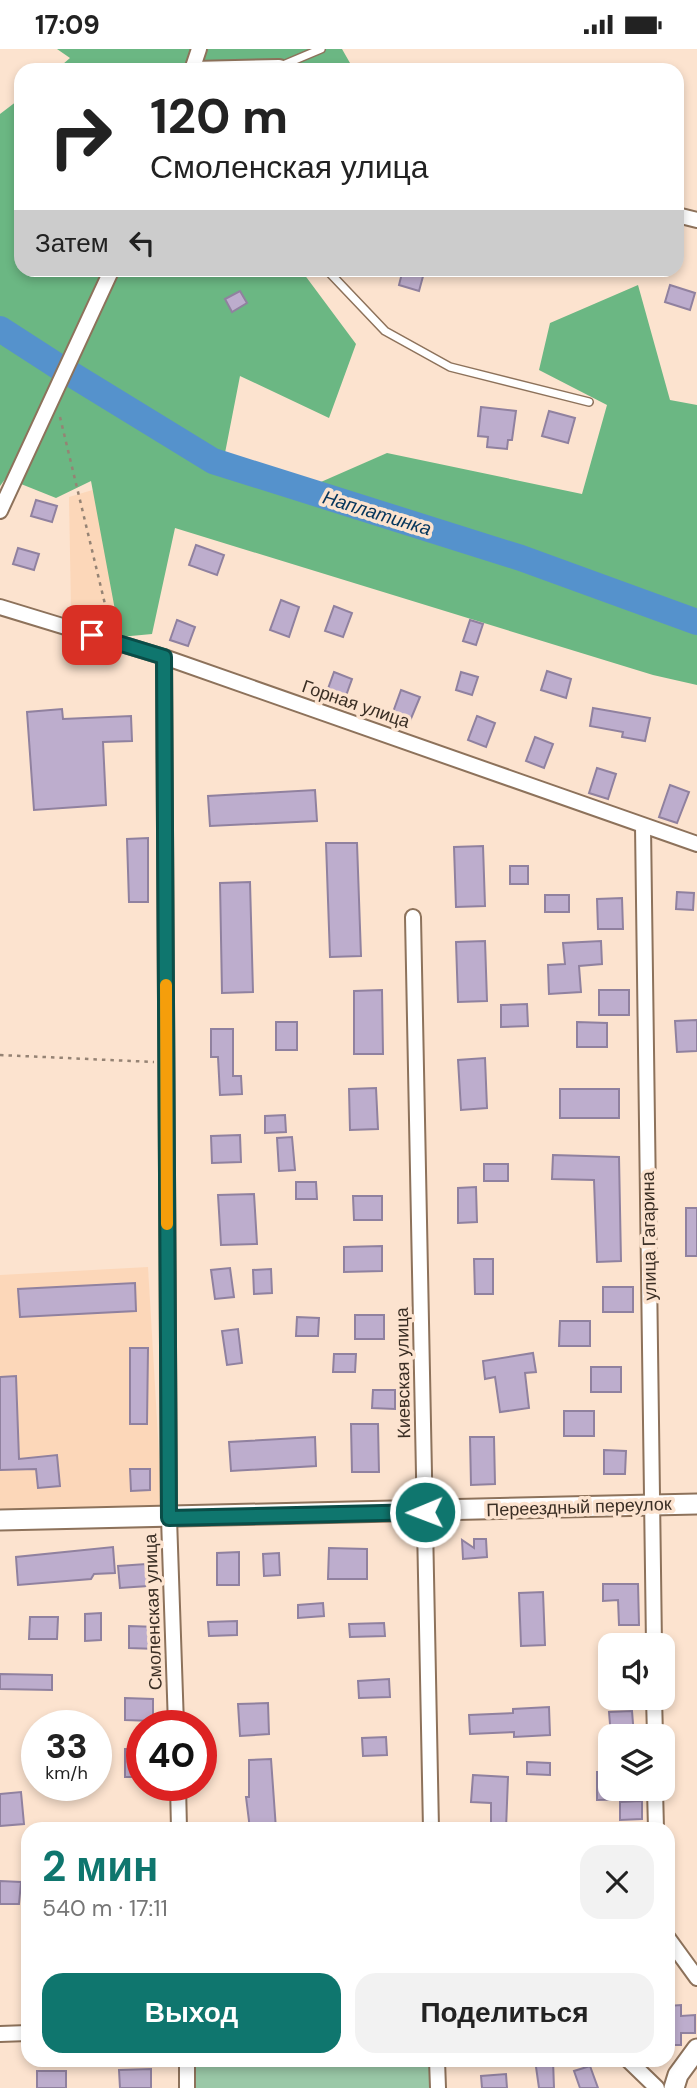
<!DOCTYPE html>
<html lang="ru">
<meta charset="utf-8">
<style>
:root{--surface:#fff;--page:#f2f2f2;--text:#222;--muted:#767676;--accent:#0f766e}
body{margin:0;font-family:"DM Sans",sans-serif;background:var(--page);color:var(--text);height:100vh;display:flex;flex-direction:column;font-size:26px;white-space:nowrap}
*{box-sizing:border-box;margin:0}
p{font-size:23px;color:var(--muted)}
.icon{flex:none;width:38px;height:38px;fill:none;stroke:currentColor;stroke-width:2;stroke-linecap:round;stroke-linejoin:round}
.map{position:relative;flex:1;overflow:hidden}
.sheet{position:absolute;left:21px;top:1773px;width:654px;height:245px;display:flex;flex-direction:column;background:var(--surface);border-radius:21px;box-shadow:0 4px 10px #0003}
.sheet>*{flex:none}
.top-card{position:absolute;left:14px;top:14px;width:670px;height:214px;border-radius:21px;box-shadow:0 4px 10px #0003;background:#fff;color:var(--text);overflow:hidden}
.fabs{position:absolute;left:598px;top:1584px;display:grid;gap:14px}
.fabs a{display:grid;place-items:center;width:77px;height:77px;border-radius:14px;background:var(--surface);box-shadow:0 4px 10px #0003;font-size:35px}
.speed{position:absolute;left:21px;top:1661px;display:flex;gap:14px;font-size:35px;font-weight:700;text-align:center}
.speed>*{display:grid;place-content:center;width:91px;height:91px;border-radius:50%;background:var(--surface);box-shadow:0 4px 10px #0003;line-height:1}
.speed small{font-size:18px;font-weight:400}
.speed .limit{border:10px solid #d22;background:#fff;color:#111}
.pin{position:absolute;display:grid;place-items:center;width:60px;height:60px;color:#fff;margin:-30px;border-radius:14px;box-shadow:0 4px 10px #0006}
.me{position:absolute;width:77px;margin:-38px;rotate:269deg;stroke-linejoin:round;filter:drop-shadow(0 0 5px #0008)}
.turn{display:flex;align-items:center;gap:24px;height:147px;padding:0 21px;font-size:32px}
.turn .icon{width:91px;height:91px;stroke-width:2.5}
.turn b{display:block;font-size:49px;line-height:60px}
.then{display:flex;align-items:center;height:66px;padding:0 21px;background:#0003;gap:14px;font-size:26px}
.round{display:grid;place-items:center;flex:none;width:74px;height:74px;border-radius:21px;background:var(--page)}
.overview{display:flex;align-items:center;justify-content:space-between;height:119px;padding:0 21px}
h1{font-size:42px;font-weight:700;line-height:52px;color:var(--accent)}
.button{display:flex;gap:14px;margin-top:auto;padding:14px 21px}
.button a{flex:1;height:80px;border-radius:21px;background:var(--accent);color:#fff;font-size:28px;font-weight:700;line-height:80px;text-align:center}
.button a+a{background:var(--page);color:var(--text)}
.status{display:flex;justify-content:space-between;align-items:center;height:49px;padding:0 35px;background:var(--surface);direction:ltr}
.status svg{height:19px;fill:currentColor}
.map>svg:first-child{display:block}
.built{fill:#fcd7b9}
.green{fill:#9ac8a7}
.forest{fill:#6bb783}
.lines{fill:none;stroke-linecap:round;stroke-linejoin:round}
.river{stroke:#5592cc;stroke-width:26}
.building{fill:#bdadcd;stroke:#90819f;stroke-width:2}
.lane-casing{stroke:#8d725b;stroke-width:10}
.street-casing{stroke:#8d725b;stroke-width:18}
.secondary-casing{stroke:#8d725b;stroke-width:23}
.path{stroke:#958374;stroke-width:2.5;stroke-dasharray:3.5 5;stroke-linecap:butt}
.lane{stroke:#fff;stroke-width:7}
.street{stroke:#fff;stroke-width:14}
.secondary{stroke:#fff;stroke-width:19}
.route-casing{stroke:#0a4d48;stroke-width:18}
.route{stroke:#0f766e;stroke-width:12}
.slow{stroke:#f59e0b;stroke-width:12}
.labels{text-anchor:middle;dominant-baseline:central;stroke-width:7;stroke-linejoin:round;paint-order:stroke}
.street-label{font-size:18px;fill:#3a2e24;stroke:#fce3cf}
.water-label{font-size:19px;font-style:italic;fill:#05355b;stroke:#fce3cf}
</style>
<div class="status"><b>17:09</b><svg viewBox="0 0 49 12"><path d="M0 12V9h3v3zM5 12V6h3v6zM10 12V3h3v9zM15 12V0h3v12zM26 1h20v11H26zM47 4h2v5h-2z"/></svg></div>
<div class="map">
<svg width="697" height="2039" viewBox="0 0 697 2039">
<rect width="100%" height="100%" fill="#fce3cf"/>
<g class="built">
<polygon points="106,437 139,574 71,559 69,448"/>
<polygon points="148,1218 162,1456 0,1464 0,1226"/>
</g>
<polygon class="green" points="195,2011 430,2011 430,2039 196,2039"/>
<g class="forest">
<polygon points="57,0 342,0 354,21 56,21 70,9"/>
<polygon points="21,49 21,220 301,221 356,295 329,369 240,327 225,404 314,436 387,404 582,445 607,356 539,321 550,274 638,236 670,351 697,356 697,636 653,626 175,479 152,585 120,588 91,432 56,449 6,429 0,437 0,65"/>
</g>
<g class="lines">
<g class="river">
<polyline points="0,280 62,320"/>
<polyline points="71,325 213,412 521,509 697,573"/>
</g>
</g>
<g class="building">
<polygon points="403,220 425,220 419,242 399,236"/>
<polygon points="670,236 695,244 690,261 665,253"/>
<polygon points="240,242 247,254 232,263 225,250"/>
<polygon points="481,358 516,362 512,391 508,391 507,400 487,398 488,388 478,387"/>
<polygon points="549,362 575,369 568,394 542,387"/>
<polygon points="36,451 57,457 52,473 31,467"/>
<polygon points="196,496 224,506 217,526 189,516"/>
<polygon points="18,499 39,505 34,521 13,515"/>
<polygon points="281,551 299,558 289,588 270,581"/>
<polygon points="334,557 352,564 343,588 325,582"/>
<polygon points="177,571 195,578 188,597 170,591"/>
<polygon points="470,571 483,575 476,596 463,592"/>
<polygon points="547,622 571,630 566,649 541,641"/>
<polygon points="334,623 352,630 343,655 325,648"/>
<polygon points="461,623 478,628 472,646 456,641"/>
<polygon points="401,641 420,648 410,672 392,666"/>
<polygon points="593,659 650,669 645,692 622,688 623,683 590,677"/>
<polygon points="62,660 63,670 131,667 132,692 103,693 106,756 34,761 27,663"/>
<polygon points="477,667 495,674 486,698 468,691"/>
<polygon points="535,688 553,695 544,719 526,712"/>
<polygon points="597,719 616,725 608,750 589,744"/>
<polygon points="670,736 689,743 677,774 659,768"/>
<polygon points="315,741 317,772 210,777 208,747"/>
<polygon points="148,789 148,853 129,853 127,790"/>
<polygon points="326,794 357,794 361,907 330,908"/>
<polygon points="483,797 485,857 456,858 454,798"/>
<rect x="510" y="817" width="18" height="18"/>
<polygon points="250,833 253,943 222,944 220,834"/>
<polygon points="677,843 694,844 693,861 676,860"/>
<rect x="545" y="846" width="24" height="17"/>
<polygon points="622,849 623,880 598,880 597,850"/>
<polygon points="485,892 487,952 458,953 456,893"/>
<polygon points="601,892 602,915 579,917 581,943 549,945 548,916 565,915 563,894"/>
<polygon points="382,941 383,1005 354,1005 354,942"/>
<rect x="599" y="941" width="30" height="25"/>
<polygon points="527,955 528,977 501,978 501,956"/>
<polygon points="697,971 697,1002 677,1003 675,972"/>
<rect x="276" y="973" width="21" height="28"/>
<polygon points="577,973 607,974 607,998 577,998"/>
<polygon points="211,980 233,980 233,1027 241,1027 242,1045 220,1046 218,1008 211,1008"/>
<polygon points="485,1009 487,1059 461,1061 458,1011"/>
<polygon points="376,1039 378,1080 350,1081 349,1040"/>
<rect x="560" y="1040" width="59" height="29"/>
<polygon points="285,1066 286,1083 265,1084 265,1067"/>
<polygon points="240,1086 241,1113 212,1114 211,1087"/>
<polygon points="292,1088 295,1121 279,1122 277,1089"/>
<polygon points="553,1106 619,1108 621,1212 597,1213 594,1131 552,1130"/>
<rect x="484" y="1115" width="24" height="17"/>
<polygon points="296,1133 316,1133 317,1150 296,1150"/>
<polygon points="476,1138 477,1173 458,1174 458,1139"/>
<polygon points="254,1145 257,1195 221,1196 218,1146"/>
<polygon points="353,1147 382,1147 382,1171 354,1171"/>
<rect x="686" y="1159" width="11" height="48"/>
<polygon points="382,1197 382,1222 344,1223 344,1198"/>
<polygon points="474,1210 493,1210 493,1245 475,1245"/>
<polygon points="230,1219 234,1248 215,1250 211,1221"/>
<polygon points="271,1220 272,1244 254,1245 253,1221"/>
<polygon points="135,1234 136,1262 20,1268 18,1240"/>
<rect x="603" y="1238" width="30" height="25"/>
<rect x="355" y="1266" width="29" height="24"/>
<polygon points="297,1268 319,1269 318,1287 296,1287"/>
<polygon points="560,1272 590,1272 590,1297 559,1297"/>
<polygon points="238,1280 242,1314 227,1316 222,1282"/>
<polygon points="130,1299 148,1299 147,1375 130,1375"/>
<polygon points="533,1304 536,1323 525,1324 529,1359 500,1363 495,1328 485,1330 483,1312"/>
<polygon points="334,1305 356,1305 355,1323 333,1323"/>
<rect x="591" y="1318" width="30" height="25"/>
<polygon points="16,1327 19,1410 57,1406 60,1437 38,1439 36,1420 0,1421 0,1328"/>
<polygon points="373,1341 395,1341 395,1360 372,1359"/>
<rect x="564" y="1362" width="30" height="25"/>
<polygon points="351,1375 378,1375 379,1423 352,1423"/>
<polygon points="315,1388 316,1417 231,1422 229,1393"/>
<polygon points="470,1388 494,1388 495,1435 471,1436"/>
<polygon points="604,1401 626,1402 625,1425 604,1425"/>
<polygon points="130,1420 150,1420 150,1441 131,1442"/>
<polygon points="474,1490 486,1490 487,1508 463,1510 462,1491 474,1499"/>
<polygon points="113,1498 115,1524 94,1525 91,1530 18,1536 16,1508"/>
<polygon points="329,1499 367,1500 367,1530 328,1530"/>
<polygon points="239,1503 239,1536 217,1536 217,1504"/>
<polygon points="279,1504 280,1526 264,1527 263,1505"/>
<polygon points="146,1515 148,1537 120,1539 118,1517"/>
<polygon points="603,1535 638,1535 639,1576 619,1576 618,1551 603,1552"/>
<polygon points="543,1543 545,1596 521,1597 519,1544"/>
<polygon points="323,1554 324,1567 298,1569 298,1556"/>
<polygon points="101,1564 101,1591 85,1592 85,1565"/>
<polygon points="30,1568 58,1568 57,1590 29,1590"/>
<polygon points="237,1572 237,1586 209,1587 208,1573"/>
<polygon points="384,1574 385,1587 350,1588 349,1575"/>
<polygon points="129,1577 157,1578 157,1600 129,1599"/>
<polygon points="0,1625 52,1626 52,1641 0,1640"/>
<polygon points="389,1630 390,1648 359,1649 358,1632"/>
<polygon points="125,1649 153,1650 153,1672 125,1671"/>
<polygon points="268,1654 269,1685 240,1687 238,1655"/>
<polygon points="549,1658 550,1686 514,1688 514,1683 470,1685 469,1666 513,1664 513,1660"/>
<polygon points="632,1662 634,1687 611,1687 609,1663"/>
<polygon points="386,1688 387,1706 363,1707 362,1689"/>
<rect x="125" y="1700" width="17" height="28"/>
<polygon points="271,1710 276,1780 250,1780 246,1748 249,1748 249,1711"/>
<polygon points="527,1713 550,1714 550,1726 527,1725"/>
<polygon points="597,1723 611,1723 611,1740 635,1740 635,1750 597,1751"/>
<polygon points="473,1726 508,1728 506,1780 491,1780 491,1754 471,1753"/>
<polygon points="21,1743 24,1775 0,1777 0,1745"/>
<polygon points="642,1752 642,1770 620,1771 620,1753"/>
<polygon points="0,1832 21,1833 19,1855 0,1855"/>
<polygon points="681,1956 681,1967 695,1966 695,1984 681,1984 681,1996 668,1996 668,1957"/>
<polygon points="535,2011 553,2011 554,2039 539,2039"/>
<polygon points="590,2017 598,2039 580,2039 574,2022"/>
<polygon points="151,2020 151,2039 120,2039 119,2021"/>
<rect x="37" y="2022" width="29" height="17"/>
<polygon points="506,2025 507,2039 482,2039 481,2027"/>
</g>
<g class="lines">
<defs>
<g id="lane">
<polyline points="283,16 321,0"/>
<polyline points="326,220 385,282 450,318 589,353"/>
</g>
<g id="street">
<polyline points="193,20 279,18 290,21"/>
<polyline points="192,21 199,0"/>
<polyline points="677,166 697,171"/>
<polyline points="0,462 112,220"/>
<polyline points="0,558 164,608 697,795"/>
<polyline points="164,608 169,1469 176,1676"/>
<polyline points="643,777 654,1596"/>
<polyline points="413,868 431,1780"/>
<polyline points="654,1648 655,1687"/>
<polyline points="178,1736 179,1780"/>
<polyline points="655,1740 656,1780"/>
<polyline points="668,1889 697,1929"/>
<polyline points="0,1985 28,1984"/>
<polyline points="187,2011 187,2039"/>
<polyline points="437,2011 438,2039"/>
<polyline points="628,2011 657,2039"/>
</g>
<g id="secondary">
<polyline points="0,1471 697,1455"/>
<polyline points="674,2039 678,2026 697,2000"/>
</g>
</defs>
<use href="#lane" class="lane-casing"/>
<use href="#street" class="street-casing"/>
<use href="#secondary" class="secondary-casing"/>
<g class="path">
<polyline points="60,368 110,576"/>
<polyline points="0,1006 154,1013"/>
</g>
<use href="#lane" class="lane"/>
<use href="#street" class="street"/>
<use href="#secondary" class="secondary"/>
</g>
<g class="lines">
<defs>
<polyline id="route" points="92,586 164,608 169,1469 425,1463"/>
</defs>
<use href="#route" class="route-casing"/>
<use href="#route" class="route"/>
<polyline class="slow" points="166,936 167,1175"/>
</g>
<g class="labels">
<g class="street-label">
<text transform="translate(356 655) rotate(19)">Горная улица</text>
<text transform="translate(649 1187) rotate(-91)">улица Гагарина</text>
<text transform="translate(403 1324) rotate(-91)">Киевская улица</text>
<text transform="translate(579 1458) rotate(-2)">Переездный переулок</text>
<text transform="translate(153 1563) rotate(-92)">Смоленская улица</text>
</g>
<g class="water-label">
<text transform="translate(377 464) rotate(17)">Наплатинка</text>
</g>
</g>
</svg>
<div class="fabs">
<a><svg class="icon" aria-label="sound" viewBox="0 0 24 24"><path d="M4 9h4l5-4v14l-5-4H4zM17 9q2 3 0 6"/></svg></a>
<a><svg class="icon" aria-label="layers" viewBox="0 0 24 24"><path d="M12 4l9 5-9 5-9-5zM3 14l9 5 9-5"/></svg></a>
</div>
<div class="speed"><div>33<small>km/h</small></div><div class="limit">40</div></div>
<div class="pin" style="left:92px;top:586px;background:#d93025"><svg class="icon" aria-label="arrive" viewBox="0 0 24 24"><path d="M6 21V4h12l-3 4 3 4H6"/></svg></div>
<svg class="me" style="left:425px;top:1463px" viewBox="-20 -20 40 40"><circle r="17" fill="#0f766e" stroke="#fff" stroke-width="3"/><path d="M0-11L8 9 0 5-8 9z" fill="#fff"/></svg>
<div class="top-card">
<div class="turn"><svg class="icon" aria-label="right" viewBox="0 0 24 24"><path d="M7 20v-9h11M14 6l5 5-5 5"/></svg><div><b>120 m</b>Смоленская улица</div></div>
<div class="then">Затем<svg class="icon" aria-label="left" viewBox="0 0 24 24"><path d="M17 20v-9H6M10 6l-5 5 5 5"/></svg></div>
</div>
<section class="sheet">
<div class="overview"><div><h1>2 мин</h1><p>540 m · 17:11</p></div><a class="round"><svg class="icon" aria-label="close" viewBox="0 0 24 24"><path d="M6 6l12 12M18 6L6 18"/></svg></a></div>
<div class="button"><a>Выход</a><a>Поделиться</a></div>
</section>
</div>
